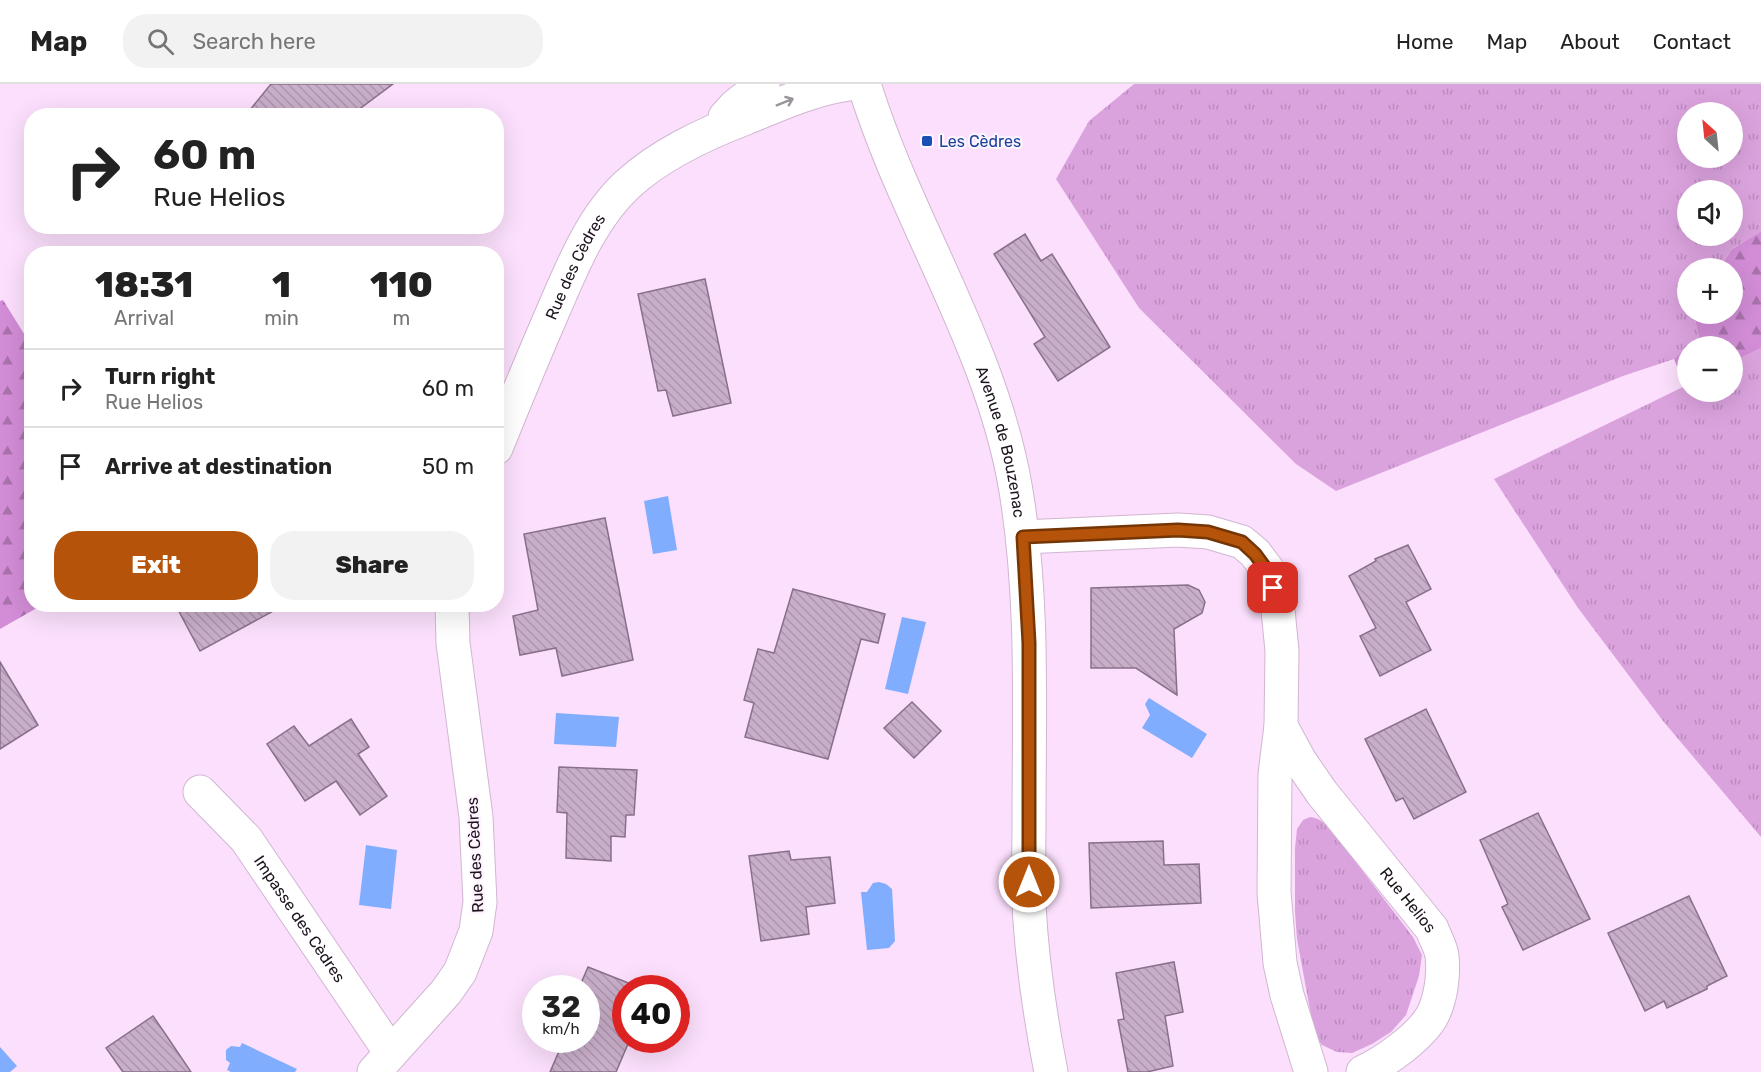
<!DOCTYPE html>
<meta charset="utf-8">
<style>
:root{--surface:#fff;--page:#f2f2f2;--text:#222;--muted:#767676;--line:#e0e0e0;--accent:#b45309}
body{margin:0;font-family:Rubik,sans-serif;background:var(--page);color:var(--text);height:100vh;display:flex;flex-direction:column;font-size:22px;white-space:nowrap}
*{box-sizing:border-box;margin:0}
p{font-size:20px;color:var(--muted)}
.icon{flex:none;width:33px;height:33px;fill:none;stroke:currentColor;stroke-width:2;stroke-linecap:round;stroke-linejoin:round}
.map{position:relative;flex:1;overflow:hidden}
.panel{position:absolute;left:24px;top:162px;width:480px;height:366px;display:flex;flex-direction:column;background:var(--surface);border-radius:24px;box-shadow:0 6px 24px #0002}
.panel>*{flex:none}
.banner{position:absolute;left:24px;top:24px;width:480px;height:126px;border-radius:24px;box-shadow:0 6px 24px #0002;background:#fff;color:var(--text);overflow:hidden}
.needle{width:39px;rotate:333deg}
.controls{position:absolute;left:1677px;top:18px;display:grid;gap:12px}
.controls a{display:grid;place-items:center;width:66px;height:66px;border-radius:50%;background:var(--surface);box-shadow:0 6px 24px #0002;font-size:30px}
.speed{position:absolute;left:522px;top:891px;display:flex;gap:12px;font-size:30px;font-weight:700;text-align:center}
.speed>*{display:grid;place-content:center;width:78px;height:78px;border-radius:50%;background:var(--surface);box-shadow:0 6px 24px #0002;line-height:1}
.speed small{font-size:15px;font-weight:400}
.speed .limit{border:9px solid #d22;background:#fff;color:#111}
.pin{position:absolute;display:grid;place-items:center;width:51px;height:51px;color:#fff;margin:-26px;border-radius:12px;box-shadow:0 3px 9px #0006}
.me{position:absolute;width:66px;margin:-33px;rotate:0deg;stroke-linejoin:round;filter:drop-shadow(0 0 4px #0008)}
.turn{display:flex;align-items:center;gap:21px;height:126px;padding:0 30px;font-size:27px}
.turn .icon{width:78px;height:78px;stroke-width:2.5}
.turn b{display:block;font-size:42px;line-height:51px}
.eta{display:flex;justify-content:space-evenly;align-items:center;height:102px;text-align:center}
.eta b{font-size:36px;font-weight:800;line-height:42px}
.action{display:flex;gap:12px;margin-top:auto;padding:12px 30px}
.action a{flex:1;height:69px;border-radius:24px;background:var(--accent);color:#fff;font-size:24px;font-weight:800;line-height:69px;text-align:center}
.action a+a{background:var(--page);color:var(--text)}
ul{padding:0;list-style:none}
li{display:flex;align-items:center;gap:18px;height:78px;padding:0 30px;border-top:2px solid var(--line)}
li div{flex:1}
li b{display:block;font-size:22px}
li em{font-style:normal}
header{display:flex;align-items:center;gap:36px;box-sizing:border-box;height:84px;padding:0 30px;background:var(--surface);border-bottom:2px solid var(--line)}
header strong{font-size:28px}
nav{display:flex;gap:33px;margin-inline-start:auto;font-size:21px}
.search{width:420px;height:54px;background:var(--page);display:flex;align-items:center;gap:15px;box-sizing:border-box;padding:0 21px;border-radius:24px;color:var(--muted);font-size:22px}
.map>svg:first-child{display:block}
.grass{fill:url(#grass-tufts);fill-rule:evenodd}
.forest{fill:url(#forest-firs)}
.water{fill:#81adfe}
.building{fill:url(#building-back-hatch);stroke:#89708a;stroke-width:1.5}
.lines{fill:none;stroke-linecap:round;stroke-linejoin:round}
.street-casing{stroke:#d1b6d2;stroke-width:35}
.secondary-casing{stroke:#d1b6d2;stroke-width:35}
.street{stroke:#fff;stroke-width:33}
.secondary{stroke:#fff;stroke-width:33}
.oneway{stroke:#99959a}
.route-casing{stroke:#753606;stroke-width:15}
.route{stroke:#b45309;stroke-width:10}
.transit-dot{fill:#1a4fb4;stroke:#fef3fe;stroke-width:2}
.labels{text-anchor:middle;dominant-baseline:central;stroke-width:4.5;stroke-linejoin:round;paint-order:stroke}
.transit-label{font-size:16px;fill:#164399;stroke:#fef3fe;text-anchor:start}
.street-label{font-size:16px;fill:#1d141e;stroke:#fef3fe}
</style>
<header>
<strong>Map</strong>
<div class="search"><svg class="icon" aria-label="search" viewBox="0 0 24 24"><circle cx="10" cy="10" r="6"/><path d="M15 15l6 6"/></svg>Search here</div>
<nav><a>Home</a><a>Map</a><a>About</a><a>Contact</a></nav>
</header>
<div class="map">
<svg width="1761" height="988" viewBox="0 0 1761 988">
<defs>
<pattern id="grass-tufts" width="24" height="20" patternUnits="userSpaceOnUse" patternTransform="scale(1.5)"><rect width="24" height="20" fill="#dba3de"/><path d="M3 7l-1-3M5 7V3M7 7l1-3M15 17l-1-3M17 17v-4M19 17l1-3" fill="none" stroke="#bc8bbe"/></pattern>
<pattern id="forest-firs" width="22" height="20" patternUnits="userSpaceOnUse" patternTransform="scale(1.5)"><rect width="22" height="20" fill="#d28dd6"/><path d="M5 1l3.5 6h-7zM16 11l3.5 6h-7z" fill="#aa72ad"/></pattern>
<pattern id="building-back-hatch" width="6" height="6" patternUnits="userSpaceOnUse" patternTransform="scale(1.5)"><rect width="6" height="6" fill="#c9aeca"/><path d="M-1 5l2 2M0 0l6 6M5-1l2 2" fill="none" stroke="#ac95ad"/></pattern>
</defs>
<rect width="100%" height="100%" fill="#fbdffc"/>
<g class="grass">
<path d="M1134,0h627v147l-30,19 -11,18h-32v46h9l-3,2 5,21 -25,22 -51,17 -287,115 -40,-27 -157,-156 -83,-129 33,-58zM1688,28h44v46h-44zM1688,106h44v46h-44z"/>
<polygon points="1761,264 1761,753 1663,637 1578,524 1494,395 1687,301 1688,308 1732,308 1733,278"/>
<path d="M1310,733c12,1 17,9 25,18l78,102 9,18 -3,21 -13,39 -7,8 -8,9 -19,12 -20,9 -15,-1 -15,-7 -7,-8 -18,-98 -2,-27v-64l2,-19 6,-9z"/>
</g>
<g class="forest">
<polygon points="1761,147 1761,264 1733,278 1732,262 1688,262 1699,253 1694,232 1697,230 1732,230 1732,184 1720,184 1731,166"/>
<polygon points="3,216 31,261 32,520 42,521 0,545 0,217"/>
<polygon points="1687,263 1687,301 1685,303 1674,275"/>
</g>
<g class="water">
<polygon points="668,412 677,466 653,470 644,417"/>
<polygon points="902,533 926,538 908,610 885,605"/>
<polygon points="1149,614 1207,650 1192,674 1142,644 1150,631 1145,620"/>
<polygon points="556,629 619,633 616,663 554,660"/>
<polygon points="366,761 397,766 391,825 359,821"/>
<polygon points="879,798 886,800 892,805 895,857 889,864 867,866 861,808 867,808 873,799"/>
<polygon points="242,959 297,985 295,988 231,988 227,986 230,979 226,976 226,966 231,962 240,963"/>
<polygon points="0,963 17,982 10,988 0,988"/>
</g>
<g class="building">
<polygon points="271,0 393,0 350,32 245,32"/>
<polygon points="1025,150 1041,177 1052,170 1110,263 1058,297 1034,260 1045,253 994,170"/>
<polygon points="705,195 731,319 673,332 666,306 658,307 638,210"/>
<polygon points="605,434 633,576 562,592 556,564 520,571 513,532 538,526 524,450"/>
<polygon points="1408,461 1431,505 1406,518 1431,566 1380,592 1360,552 1376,544 1349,492 1376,477 1375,475"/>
<polygon points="1188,501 1199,506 1205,518 1202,529 1174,545 1177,611 1136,584 1091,584 1091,504"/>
<polygon points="793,505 885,530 878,559 861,555 828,675 745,653 754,619 744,616 758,565 774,569"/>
<polygon points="175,520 286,520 200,567"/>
<polygon points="0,578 38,641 0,665"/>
<polygon points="912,618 941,647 914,674 884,644"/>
<polygon points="1426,625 1466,708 1414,735 1403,714 1396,717 1365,655"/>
<polygon points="351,635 369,663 358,670 387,712 360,731 336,697 305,717 267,660 294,642 309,662"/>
<polygon points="559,683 637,686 634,731 626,731 625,753 611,752 611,777 566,774 567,729 557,728"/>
<polygon points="1538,729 1590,835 1523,866 1502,823 1508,820 1480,756"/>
<polygon points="1163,757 1164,781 1199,780 1201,819 1091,824 1089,759"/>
<polygon points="789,767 791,776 830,773 835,819 806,823 809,850 761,857 749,772"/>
<polygon points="1689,812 1727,892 1707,902 1707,905 1667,924 1664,917 1645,927 1608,849"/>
<polygon points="1174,878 1183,928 1165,932 1173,982 1147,988 1128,988 1118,936 1124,935 1116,889"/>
<polygon points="588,883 641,904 626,904 626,956 639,956 636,963 628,960 616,988 550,988 564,956 586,956 586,904 579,904"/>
<polygon points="153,932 164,948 191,988 123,988 106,964"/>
</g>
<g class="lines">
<defs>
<g id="street">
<polyline points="725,33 735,22 763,0"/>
<path id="s1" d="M496,364c19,-47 38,-93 58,-139 19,-44 38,-92 74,-125 33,-30 76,-50 118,-66 34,-14 67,-29 103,-34"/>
<polyline points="1023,453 1178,446 1208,448 1242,458 1255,469 1267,485 1278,526 1282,567 1281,642 1275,690 1274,808 1280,879 1287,911 1311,988"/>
<path id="s2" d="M1281,642l19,35 22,32 110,136c3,9 9,18 10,27 2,19 -1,43 -10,60 -12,21 -47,46 -69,56"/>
<path id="s3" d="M200,708l46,47 145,214"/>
<polyline points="374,988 446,908 460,888 476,847 480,818 476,733 453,559 452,520"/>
</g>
<g id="secondary">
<path id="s4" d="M864,0c42,137 129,264 152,407 18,109 13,221 13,332 0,27 -1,55 0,82 3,57 11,111 22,167"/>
</g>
</defs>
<use href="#street" class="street-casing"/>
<use href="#secondary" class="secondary-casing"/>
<use href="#street" class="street"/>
<use href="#secondary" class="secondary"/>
</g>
<defs><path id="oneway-shaft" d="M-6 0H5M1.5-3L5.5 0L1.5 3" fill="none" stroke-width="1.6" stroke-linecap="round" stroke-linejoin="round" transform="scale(1.5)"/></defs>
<use class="oneway" href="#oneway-shaft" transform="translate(785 18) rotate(-22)"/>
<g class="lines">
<defs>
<polyline id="route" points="1029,798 1029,559 1023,453 1178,446 1208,448 1242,458 1255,470 1266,485 1273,504"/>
</defs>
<use href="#route" class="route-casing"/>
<use href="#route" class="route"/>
</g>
<rect class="transit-dot" x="921" y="51" width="12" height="12" rx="3"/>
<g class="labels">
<g class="transit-label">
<text x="939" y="57">Les Cèdres</text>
</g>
<g class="street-label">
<text stroke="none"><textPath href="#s1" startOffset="198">Rue des Cèdres</textPath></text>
<text stroke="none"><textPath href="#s4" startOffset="384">Avenue de Bouzenac</textPath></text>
<text transform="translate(475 771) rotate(-93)">Rue des Cèdres</text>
<text stroke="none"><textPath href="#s2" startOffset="216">Rue Helios</textPath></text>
<text stroke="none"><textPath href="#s3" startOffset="162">Impasse des Cèdres</textPath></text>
</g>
</g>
</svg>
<div class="controls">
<a><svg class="needle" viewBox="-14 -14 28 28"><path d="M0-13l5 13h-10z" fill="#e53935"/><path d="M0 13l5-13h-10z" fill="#767676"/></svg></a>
<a><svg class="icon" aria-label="sound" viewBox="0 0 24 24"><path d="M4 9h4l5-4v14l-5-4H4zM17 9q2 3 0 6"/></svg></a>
<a>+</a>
<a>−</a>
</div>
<div class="speed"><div>32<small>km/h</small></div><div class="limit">40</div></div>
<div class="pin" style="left:1273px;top:504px;background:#d93025"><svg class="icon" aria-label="arrive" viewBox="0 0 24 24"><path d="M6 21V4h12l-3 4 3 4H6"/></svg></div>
<svg class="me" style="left:1029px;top:798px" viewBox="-20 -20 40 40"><circle r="17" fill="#b45309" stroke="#fff" stroke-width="3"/><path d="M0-11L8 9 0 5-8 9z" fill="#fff"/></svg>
<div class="banner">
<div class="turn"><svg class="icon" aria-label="right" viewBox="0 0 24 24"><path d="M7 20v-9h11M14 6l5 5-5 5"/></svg><div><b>60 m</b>Rue Helios</div></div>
</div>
<section class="panel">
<div class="eta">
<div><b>18:31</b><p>Arrival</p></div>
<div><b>1</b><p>min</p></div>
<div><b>110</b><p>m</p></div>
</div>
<ul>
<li><svg class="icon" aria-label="right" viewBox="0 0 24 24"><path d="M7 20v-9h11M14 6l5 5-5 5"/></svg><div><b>Turn right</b><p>Rue Helios</p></div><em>60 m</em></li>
<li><svg class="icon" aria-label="arrive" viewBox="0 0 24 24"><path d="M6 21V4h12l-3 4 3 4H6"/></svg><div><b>Arrive at destination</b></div><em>50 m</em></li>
</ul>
<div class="action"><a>Exit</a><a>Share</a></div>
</section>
</div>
